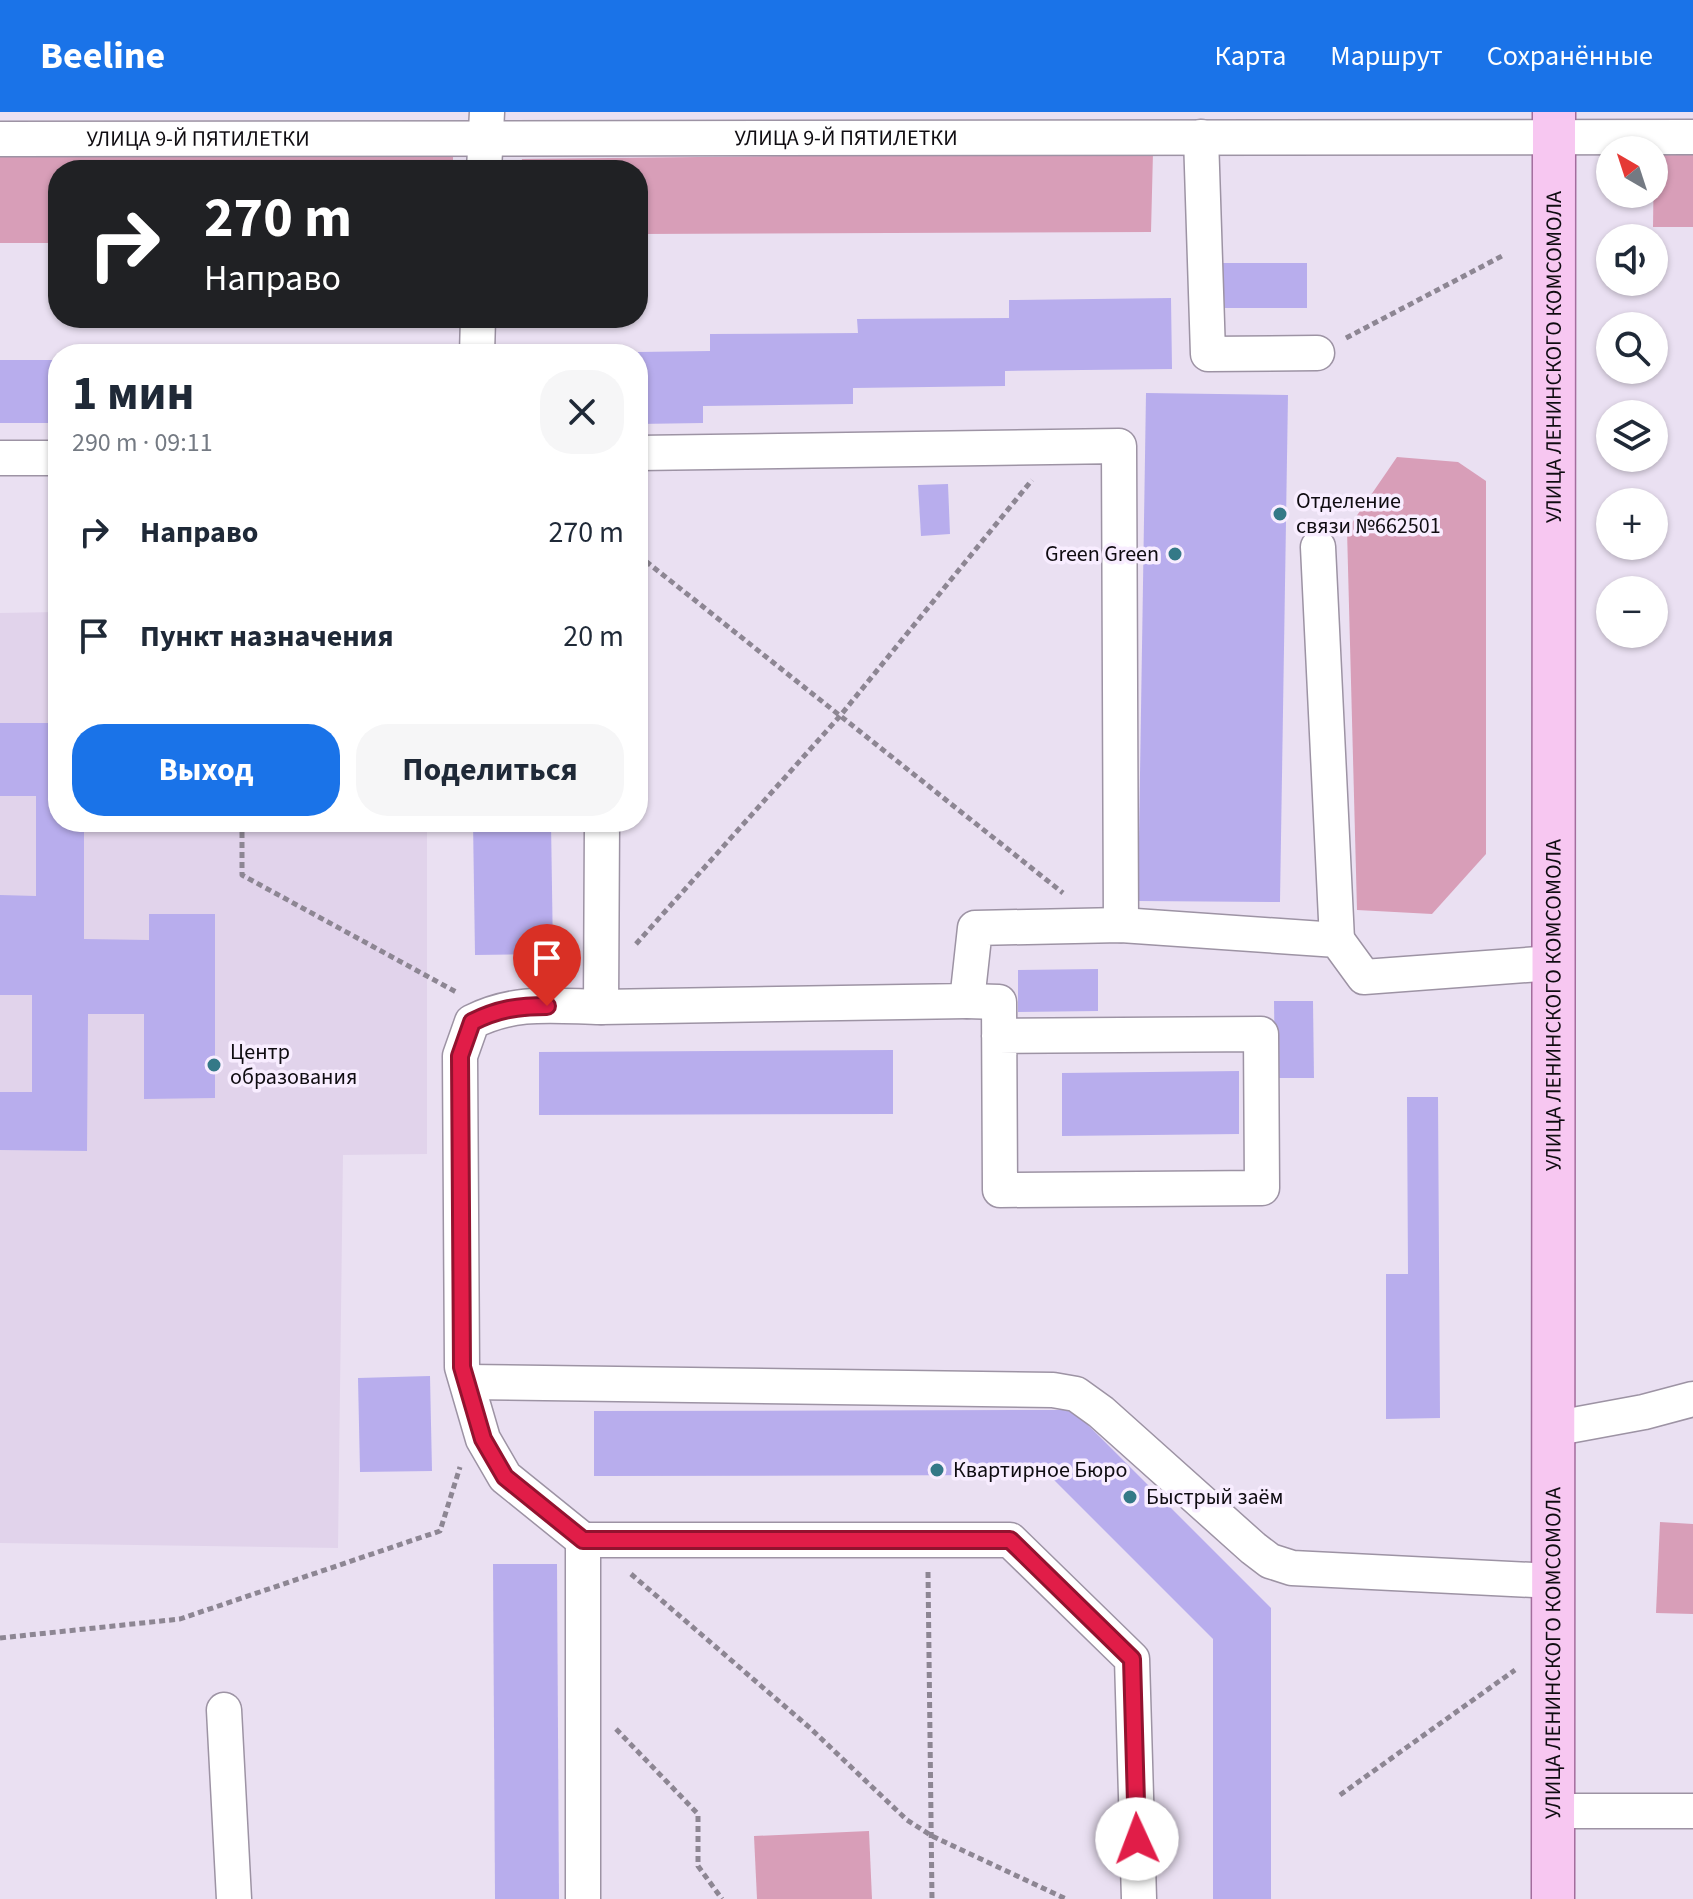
<!DOCTYPE html>
<html lang="ru">
<meta charset="utf-8">
<style>
:root{--surface:#fff;--page:#f6f6f7;--text:#1f2937;--muted:#747a83;--accent:#1a73e8}
body{margin:0;font-family:"Source Sans 3",sans-serif;background:var(--page);color:var(--text);height:100vh;display:flex;flex-direction:column;font-size:30px;white-space:nowrap}
*{box-sizing:border-box;margin:0}
p{font-size:26px;color:var(--muted)}
.icon{flex:none;width:44px;height:44px;fill:none;stroke:currentColor;stroke-width:2;stroke-linecap:round;stroke-linejoin:round}
.map{position:relative;flex:1;overflow:hidden}
.drawer{position:absolute;left:48px;top:232px;width:600px;height:488px;display:flex;flex-direction:column;background:var(--surface);border-radius:32px;box-shadow:0 2px 6px #0004}
.drawer>*{flex:none}
.guide{position:absolute;left:48px;top:48px;width:600px;height:168px;border-radius:32px;box-shadow:0 2px 6px #0004;background:#202124;color:#fff;overflow:hidden}
.needle{width:52px;rotate:321deg}
.fabs{position:absolute;left:1596px;top:24px;display:grid;gap:16px}
.fabs a{display:grid;place-items:center;width:72px;height:72px;border-radius:50%;background:var(--surface);box-shadow:0 2px 6px #0004;font-size:40px}
.pin{position:absolute;display:grid;place-items:center;width:68px;height:68px;color:#fff;margin:-82px -34px;border-radius:50% 50% 50% 0;rotate:-45deg;box-shadow:0 0 8px #0007}
.pin .icon{rotate:45deg}
.me{position:absolute;width:88px;margin:-44px;rotate:358deg;stroke-linejoin:round;filter:drop-shadow(0 0 6px #0008)}
.turn{display:flex;align-items:center;gap:28px;height:168px;padding:0 24px;font-size:36px}
.turn .icon{width:104px;height:104px;stroke-width:2.5}
.turn b{display:block;font-size:56px;line-height:68px}
.round{display:grid;place-items:center;flex:none;width:84px;height:84px;border-radius:32px;background:var(--page)}
.headline{display:flex;align-items:center;justify-content:space-between;height:136px;padding:0 24px}
h1{font-size:48px;font-weight:700;line-height:60px}
.action{display:flex;gap:16px;margin-top:auto;padding:16px 24px}
.action a{flex:1;height:92px;border-radius:32px;background:var(--accent);color:#fff;font-size:32px;font-weight:700;line-height:92px;text-align:center}
.action a+a{background:var(--page);color:var(--text)}
ul{padding:0;list-style:none}
li{display:flex;align-items:center;gap:24px;height:104px;padding:0 24px}
li div{flex:1}
li b{display:block;font-size:30px}
li em{font-style:normal}
header{display:flex;align-items:center;gap:48px;box-sizing:border-box;height:112px;padding:0 40px;background:var(--accent);color:#fff}
header strong{font-size:38px}
nav{display:flex;gap:44px;margin-inline-start:auto;font-size:28px}
.map>svg:first-child{display:block}
.built{fill:#e1d3eb}
.green{fill:#d89eb8}
.building{fill:#b8aded}
.lines{fill:none;stroke-linecap:round;stroke-linejoin:round}
.minor-casing{stroke:#9d93a4;stroke-width:37}
.major-casing{stroke:#a36d9d;stroke-width:45}
.path{stroke:#8d8693;stroke-width:5;stroke-dasharray:6 4;stroke-linecap:butt}
.minor{stroke:#fff;stroke-width:34}
.major{stroke:#f7c7f1;stroke-width:42}
.route-casing{stroke:#92132f;stroke-width:20}
.route{stroke:#e11d48;stroke-width:14}
.poi-dot{fill:#347987;stroke:#f8edff;stroke-width:3}
.labels{text-anchor:middle;dominant-baseline:central;stroke-width:7;stroke-linejoin:round;paint-order:stroke}
.street-label{font-size:22px;fill:#0f0c11;stroke:#f8edff}
.poi-label{font-size:22px;fill:#0f0c11;stroke:#f8edff;text-anchor:start}
</style>
<header>
<strong>Beeline</strong>
<nav><a>Карта</a><a>Маршрут</a><a>Сохранённые</a></nav>
</header>
<div class="map">
<svg width="1693" height="1787" viewBox="0 0 1693 1787">
<rect width="100%" height="100%" fill="#eae0f2"/>
<polygon class="built" points="58,500 58,710 427,710 427,1042 343,1043 338,1436 0,1431 0,501"/>
<g class="green">
<polygon points="453,38 453,58 58,58 58,131 0,131 0,43"/>
<polygon points="1153,40 1151,120 638,122 638,58 520,58 522,47"/>
<polygon points="1654,40 1693,40 1693,115 1653,115"/>
<polygon points="1397,345 1458,350 1486,369 1486,742 1432,802 1357,798 1347,418"/>
<polygon points="1660,1410 1693,1412 1693,1502 1656,1501"/>
<polygon points="869,1719 872,1787 757,1787 754,1724"/>
</g>
<g class="building">
<rect x="1216" y="151" width="91" height="45"/>
<polygon points="1171,186 1172,257 1005,259 1005,274 853,276 853,292 703,294 703,311 638,312 638,240 710,239 710,222 858,221 857,207 1009,206 1009,188"/>
<rect x="0" y="248" width="58" height="63"/>
<polygon points="1146,281 1288,283 1280,790 1138,789"/>
<polygon points="948,372 950,422 921,424 918,373"/>
<polygon points="0,611 58,611 58,710 84,710 84,827 149,828 149,802 215,802 215,986 144,987 144,902 88,902 87,1039 0,1038 0,980 32,980 32,883 0,883 0,783 36,784 36,684 0,684"/>
<polygon points="473,710 551,710 553,842 475,843"/>
<polygon points="1098,857 1098,899 1018,900 1018,858"/>
<polygon points="1274,889 1313,889 1314,966 1275,966"/>
<polygon points="893,938 893,1002 539,1003 539,940"/>
<polygon points="1239,959 1239,1022 1062,1024 1062,961"/>
<polygon points="1407,985 1438,985 1440,1306 1386,1307 1386,1162 1408,1162"/>
<polygon points="430,1264 432,1359 360,1360 358,1266"/>
<polygon points="1073,1298 1271,1496 1271,1787 1213,1787 1213,1527 1049,1363 594,1364 594,1299"/>
<polygon points="493,1452 557,1452 559,1787 495,1787"/>
</g>
<g class="lines">
<defs>
<g id="minor">
<polyline points="1201,25 1208,242 1317,241"/>
<path id="s1" d="M0,27l1693,-2"/>
<polyline points="484,58 487,0"/>
<polyline points="477,242 478,206"/>
<polyline points="638,341 1119,334 1121,813"/>
<polyline points="0,346 58,346"/>
<polyline points="1318,435 1337,828"/>
<polyline points="602,710 601,895 967,889 975,816 1121,813 1337,828 1364,865 1553,851"/>
<polyline points="967,889 999,890 1000,1078 1262,1076 1261,922 999,924"/>
<polyline points="467,1270 1053,1278 1076,1282 1101,1300 1253,1436 1270,1449 1292,1456 1553,1469"/>
<polyline points="1552,1317 1644,1300 1693,1287"/>
<path d="M583,1428l-78,-63 -22,-38 -21,-72 -2,-311 12,-34c44,-22 81,-16 129,-15"/>
<polyline points="224,1598 234,1787"/>
<polyline points="1553,1699 1693,1699"/>
<polyline points="583,1787 583,1428 1010,1428 1132,1547 1139,1787"/>
</g>
<g id="major">
<path id="s2" d="M1553,1787l1,-1787"/>
</g>
</defs>
<use href="#minor" class="minor-casing"/>
<use href="#major" class="major-casing"/>
<g class="path">
<polyline points="1346,226 1502,144"/>
<polyline points="638,443 1063,781"/>
<polyline points="242,710 242,763 458,881"/>
<polyline points="636,832 840,604 1032,368"/>
<polyline points="928,1460 932,1787"/>
<polyline points="631,1462 810,1616 907,1708 932,1724 1066,1787"/>
<polyline points="0,1526 180,1507 440,1419 460,1355"/>
<polyline points="616,1617 698,1702 698,1754 722,1787"/>
<polyline points="1340,1683 1515,1558"/>
</g>
<use href="#minor" class="minor"/>
<use href="#major" class="major"/>
</g>
<g class="lines">
<defs>
<path id="route" d="M547,894c-29,0 -49,3 -75,16l-12,34 2,311 21,72 22,38 78,63h427l122,119 5,180"/>
</defs>
<use href="#route" class="route-casing"/>
<use href="#route" class="route"/>
</g>
<g class="poi-dot">
<circle cx="1280" cy="402" r="8"/>
<circle cx="1175" cy="442" r="8"/>
<circle cx="214" cy="953" r="8"/>
<circle cx="937" cy="1358" r="8"/>
<circle cx="1130" cy="1385" r="8"/>
</g>
<g class="labels">
<g class="street-label">
<text stroke="none"><textPath href="#s1" startOffset="846">УЛИЦА 9-Й ПЯТИЛЕТКИ</textPath></text>
<text stroke="none"><textPath href="#s1" startOffset="198">УЛИЦА 9-Й ПЯТИЛЕТКИ</textPath></text>
<text stroke="none"><textPath href="#s2" startOffset="1542">УЛИЦА ЛЕНИНСКОГО КОМСОМОЛА</textPath></text>
<text stroke="none"><textPath href="#s2" startOffset="894">УЛИЦА ЛЕНИНСКОГО КОМСОМОЛА</textPath></text>
<text stroke="none"><textPath href="#s2" startOffset="246">УЛИЦА ЛЕНИНСКОГО КОМСОМОЛА</textPath></text>
</g>
<g class="poi-label">
<text x="1296" y="389">Отделение<tspan x="1296" dy="25">связи №662501</tspan></text>
<text x="1159" y="442" text-anchor="end">Green Green</text>
<text x="230" y="940">Центр<tspan x="230" dy="25">образования</tspan></text>
<text x="953" y="1358">Квартирное Бюро</text>
<text x="1146" y="1385">Быстрый заём</text>
</g>
</g>
</svg>
<div class="fabs">
<a><svg class="needle" viewBox="-14 -14 28 28"><path d="M0-13l5 13h-10z" fill="#e53935"/><path d="M0 13l5-13h-10z" fill="#747a83"/></svg></a>
<a><svg class="icon" aria-label="sound" viewBox="0 0 24 24"><path d="M4 9h4l5-4v14l-5-4H4zM17 9q2 3 0 6"/></svg></a>
<a><svg class="icon" aria-label="search" viewBox="0 0 24 24"><circle cx="10" cy="10" r="6"/><path d="M15 15l6 6"/></svg></a>
<a><svg class="icon" aria-label="layers" viewBox="0 0 24 24"><path d="M12 4l9 5-9 5-9-5zM3 14l9 5 9-5"/></svg></a>
<a>+</a>
<a>−</a>
</div>
<div class="pin" style="left:547px;top:894px;background:#d93025"><svg class="icon" aria-label="arrive" viewBox="0 0 24 24"><path d="M6 21V4h12l-3 4 3 4H6"/></svg></div>
<svg class="me" style="left:1137px;top:1727px" viewBox="-20 -20 40 40"><circle r="19" fill="#fff"/><path d="M0-13L10 11 0 6-10 11z" fill="#e11d48"/></svg>
<div class="guide">
<div class="turn"><svg class="icon" aria-label="right" viewBox="0 0 24 24"><path d="M7 20v-9h11M14 6l5 5-5 5"/></svg><div><b>270 m</b>Направо</div></div>
</div>
<section class="drawer">
<div class="headline"><div><h1>1 мин</h1><p>290 m · 09:11</p></div><a class="round"><svg class="icon" aria-label="close" viewBox="0 0 24 24"><path d="M6 6l12 12M18 6L6 18"/></svg></a></div>
<ul>
<li><svg class="icon" aria-label="right" viewBox="0 0 24 24"><path d="M7 20v-9h11M14 6l5 5-5 5"/></svg><div><b>Направо</b></div><em>270 m</em></li>
<li><svg class="icon" aria-label="arrive" viewBox="0 0 24 24"><path d="M6 21V4h12l-3 4 3 4H6"/></svg><div><b>Пункт назначения</b></div><em>20 m</em></li>
</ul>
<div class="action"><a>Выход</a><a>Поделиться</a></div>
</section>
</div>
